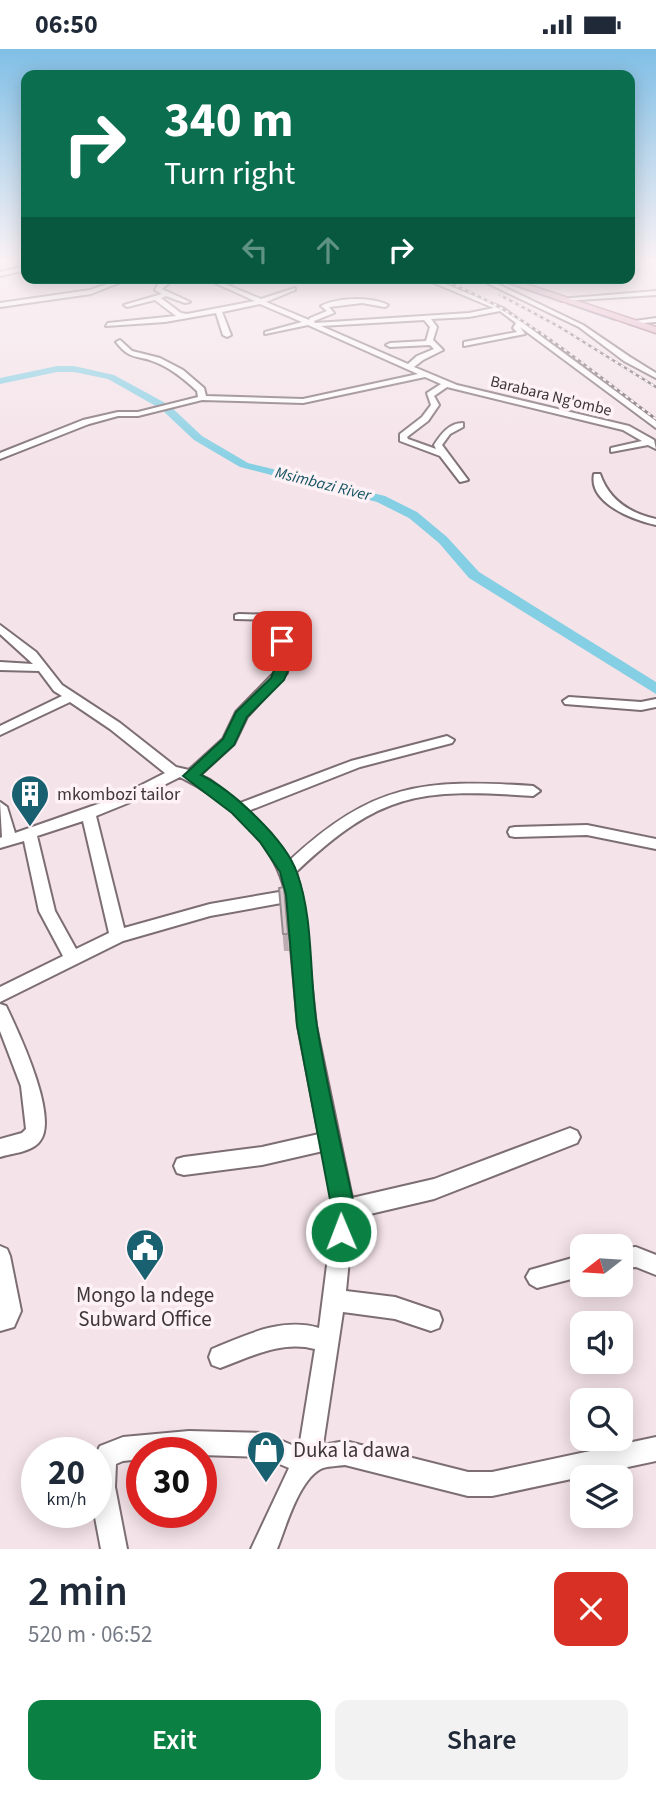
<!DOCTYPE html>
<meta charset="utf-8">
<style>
:root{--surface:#fff;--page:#f2f2f3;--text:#1f2937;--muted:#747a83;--accent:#0b8043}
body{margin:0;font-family:"Source Sans 3",sans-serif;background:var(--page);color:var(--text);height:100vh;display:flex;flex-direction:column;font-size:26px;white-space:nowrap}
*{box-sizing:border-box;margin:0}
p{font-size:23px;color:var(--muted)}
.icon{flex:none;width:38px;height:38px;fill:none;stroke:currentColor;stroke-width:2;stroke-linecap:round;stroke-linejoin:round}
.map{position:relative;height:1500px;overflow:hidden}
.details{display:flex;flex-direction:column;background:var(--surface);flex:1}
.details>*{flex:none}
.guide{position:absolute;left:21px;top:21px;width:614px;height:214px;border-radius:14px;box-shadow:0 4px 18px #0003;background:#0b6e4f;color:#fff;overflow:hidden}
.needle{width:46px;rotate:253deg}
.tools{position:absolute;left:570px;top:1185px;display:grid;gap:14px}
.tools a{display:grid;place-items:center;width:63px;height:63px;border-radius:14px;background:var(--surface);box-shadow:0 4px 18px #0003;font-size:35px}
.speed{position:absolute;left:21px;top:1388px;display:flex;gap:14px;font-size:35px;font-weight:700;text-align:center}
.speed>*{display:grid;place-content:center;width:91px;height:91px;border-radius:50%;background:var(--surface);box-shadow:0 4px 18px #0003;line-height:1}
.speed small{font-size:18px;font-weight:400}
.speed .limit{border:10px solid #d22;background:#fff;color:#111}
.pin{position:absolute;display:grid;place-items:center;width:60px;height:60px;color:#fff;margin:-30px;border-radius:14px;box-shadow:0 4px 10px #0006}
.me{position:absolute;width:77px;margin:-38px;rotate:359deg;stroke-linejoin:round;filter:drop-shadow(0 0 5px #0008)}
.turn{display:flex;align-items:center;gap:24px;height:147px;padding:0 28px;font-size:32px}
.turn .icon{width:91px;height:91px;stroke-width:2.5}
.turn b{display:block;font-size:49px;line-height:60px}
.lanes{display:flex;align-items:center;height:66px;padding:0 28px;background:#0003;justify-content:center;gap:35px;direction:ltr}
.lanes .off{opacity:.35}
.round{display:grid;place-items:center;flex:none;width:74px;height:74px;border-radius:14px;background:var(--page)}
.summary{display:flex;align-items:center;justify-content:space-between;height:119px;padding:0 28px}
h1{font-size:42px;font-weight:600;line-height:52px}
.cta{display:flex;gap:14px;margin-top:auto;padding:14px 28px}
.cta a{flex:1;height:80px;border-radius:14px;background:var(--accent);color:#fff;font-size:28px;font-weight:600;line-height:80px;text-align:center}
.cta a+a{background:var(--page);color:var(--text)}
.status{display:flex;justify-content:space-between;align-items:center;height:49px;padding:0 35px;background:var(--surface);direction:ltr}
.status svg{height:19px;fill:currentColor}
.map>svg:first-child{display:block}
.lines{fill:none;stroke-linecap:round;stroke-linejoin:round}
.stream{stroke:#6fa1b0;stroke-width:2}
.river{fill:#84cfe3;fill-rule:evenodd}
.minor-casing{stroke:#7c6e72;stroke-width:4}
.major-casing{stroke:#9b657a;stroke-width:3}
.minor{fill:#fff;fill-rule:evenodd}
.major{fill:#e1b2c4;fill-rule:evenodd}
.rail-casing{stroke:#6b6265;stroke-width:2.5}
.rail{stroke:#fff2f6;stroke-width:2;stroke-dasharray:3.5;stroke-linecap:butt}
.wall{fill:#bbadb1}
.building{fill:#d9c9ce;stroke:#988d90;stroke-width:2}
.route{fill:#0b8043;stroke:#07532c;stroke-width:2}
.labels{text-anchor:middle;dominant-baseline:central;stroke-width:7;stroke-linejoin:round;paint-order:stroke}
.far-street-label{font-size:16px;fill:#3d3739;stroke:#fff2f6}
.far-water-label{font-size:16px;font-style:italic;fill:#125361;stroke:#fff2f6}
.poi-label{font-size:18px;fill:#3d3739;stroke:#fff2f6;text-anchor:start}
.near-poi-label{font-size:21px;fill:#3d3739;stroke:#fff2f6}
</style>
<div class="status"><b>06:50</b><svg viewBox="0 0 49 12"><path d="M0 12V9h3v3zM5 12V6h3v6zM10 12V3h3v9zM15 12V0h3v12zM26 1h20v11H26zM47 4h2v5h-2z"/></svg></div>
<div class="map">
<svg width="656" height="1500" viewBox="0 0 656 1500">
<rect width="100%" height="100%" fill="#f4e3e9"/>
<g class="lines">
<g class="stream">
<polyline points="492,229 562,253"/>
<polyline points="568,255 615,271"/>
<polyline points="628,275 656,284"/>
</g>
<polygon class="river" points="57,317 74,317 114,326 169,356 202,387 248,414 385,447 417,463 447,488 479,523 656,633 656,645 469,529 439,494 409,469 377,453 240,418 194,391 161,360 108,330 74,323 57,323 0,335 0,329"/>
<defs>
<g id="minor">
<polygon points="26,217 26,221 0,227 0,223"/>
<polygon points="117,229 145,229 126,231 91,245 0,258 0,254 90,241 119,231"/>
<path d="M167,229h8l-13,11 28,13 -5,1 -19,-7 -5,2 20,15 6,1 68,-13 -51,-23 15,3 38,-3 -32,6 36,15 34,-11v2l-29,12 43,18 1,-2 17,-7 -6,-5c17,-9 50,-9 67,-1l-3,2 -23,-4 -33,4 5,6 -20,8 1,2 154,-10 25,-5 -72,-30h9l72,30 153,113v7l-136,-101 5,7 -61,12v-4l53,-10 -4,-4 3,-5 -16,-12 -31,6 -38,2 6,8 -4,13 10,10 -20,10 -9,7 43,18 172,41 25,14 2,9 -8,-4 -37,7v-4l31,-7 -19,-11 -176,-43 -13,9 5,9 -11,16 -21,16 1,2 28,10 -2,-4c7,-11 15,-22 29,-22v4l-13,7 -8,11 26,35 -8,2 -20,-26 -40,-15v-7l22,-17 9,-12 -4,-12 14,-9 -16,-7 -122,26 -101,-3 -64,16h-20l-29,8 -89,35v-6l83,-33 35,-8h20l60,-15 -1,-6c-13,-12 -26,-23 -42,-29 -19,-8 -24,-1 -39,-20l4,-2 12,11 28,7 23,12 21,18 2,8 97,3 115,-25 -110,-49 -43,9v-2l37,-10 -42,-18 -38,8 9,23 -4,2 -4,-2 -7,-22 -51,9 -59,4 2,-3 68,-7 -21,-16 -28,7 -3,-2 38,-11 -7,-4 3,-6zM424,271l6,7 -4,14 -36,2 -4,2 4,2 40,-2 4,4 -17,7 -9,8 -87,-38z"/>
<polygon points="483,230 487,230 583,276 630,308 656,324 656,329 624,312 579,278 483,232"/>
<polygon points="656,242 656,246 562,252 559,250"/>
<polygon points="656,269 656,273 631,275 628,273"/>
<path d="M594,425h6c9,26 29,39 56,45v6c-23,-5 -68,-22 -62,-51z"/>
<path d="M239,565l42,1 9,37 -3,21 -40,44 -13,27 -34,31 10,5 30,23 111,-42 96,-25 7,4 -2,3 -92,24 -112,44 23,23 18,27c84,-78 134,-82 244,-75l7,5 -7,5c-113,-8 -153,-4 -237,76l6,23 14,131 36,172 82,-19 136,-51 7,3 3,6 -3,6 -143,56 -81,19 -7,73 49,6 44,15 3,8 -3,8 -8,3 -36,-12 -52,-7 -20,133 22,-4 123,31h24l164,-35v24l-164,35h-24l-123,-31c-7,1 -15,1 -22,3 -24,10 -37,59 -46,81h-26l38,-81 -26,-11 -62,-2v-2h-59v6l-19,2 -7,3 -1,23 12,62h-26l-7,-37h2v-58l4,-8 23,-9 66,-6 74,2 36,15 16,-99c-34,-9 -64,8 -95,19l-8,-3 -3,-8 3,-8c34,-14 70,-32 107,-21l15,-118 -11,-59 -61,14 -78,10 -7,-2 -3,-7 3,-7 7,-2 78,-10 57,-13 -21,-108 -11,-124 -77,14 -87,25 -123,61v-15l63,-31 -24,-45 -15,-70 -24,7v-10l2,-1 -2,-35 7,5 8,26 103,-36 47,-24 -55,-44 -40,-27 -70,33v-9l62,-30 -8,-5 -15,-20 -39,-1v-8l33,2 -33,-30v-9l36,27 26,33 58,38 56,44 13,3 34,-31 13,-27 39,-40 3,-20 -6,-32 -37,-1v-4zM180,728c45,22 93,63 105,114l-75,13 -86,24 -28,-112 32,-13zM83,772l26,112 -33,16 -21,-38 -18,-75z"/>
<polygon points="569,648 641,653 656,650 656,658 641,661 565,655 563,652"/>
<polygon points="587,776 656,790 656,800 587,786 515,788 510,787 508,783 510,779 515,778"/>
<path d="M0,955l6,2c12,25 53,111 34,135 -8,11 -27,12 -40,16v-18l22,-6 4,-4 -5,-43 -21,-55z"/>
<polygon points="0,1197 7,1200 10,1207 21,1262 14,1278 0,1282"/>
<polygon points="636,1198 656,1206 656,1226 636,1218 621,1219 621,1199"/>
<polygon points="583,1206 583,1227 537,1239 530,1235 526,1228 530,1221"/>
</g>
<polygon id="major" points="495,229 508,229 656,278 656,284"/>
</defs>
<use href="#minor" class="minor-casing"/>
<use href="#major" class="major-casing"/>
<use href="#minor" class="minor"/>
<use href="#major" class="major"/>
<defs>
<g id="rail">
<path d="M436,229c84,30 149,88 220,141"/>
<polyline points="500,246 558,277 656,338"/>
</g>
</defs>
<use href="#rail" class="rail-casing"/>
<use href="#rail" class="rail"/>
</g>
<polygon class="wall" points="279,839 288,885 289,902 284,902"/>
<polygon class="building" points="284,838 288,885 283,885 279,839"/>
<linearGradient id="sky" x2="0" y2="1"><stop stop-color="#80bfe6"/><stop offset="0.5" stop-color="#faf2f5"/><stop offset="1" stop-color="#faf2f5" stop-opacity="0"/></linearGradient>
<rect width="656" height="421" fill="url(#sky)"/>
<path class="route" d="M282,588l6,4 2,25 -6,14 -37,37 -13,28 -33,30c31,15 85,65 96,98 17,46 12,105 20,153 10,62 25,123 38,184l-5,30 -9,4 -8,-4 -3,-8 2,-22 -35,-185 -11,-130 -6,-23 -20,-30 -28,-29 -49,-37 40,-37 13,-27 35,-34 5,-12 -1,-25z"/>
<defs>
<symbol id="building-pin" viewBox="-11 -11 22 30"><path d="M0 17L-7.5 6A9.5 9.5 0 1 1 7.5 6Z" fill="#196070" stroke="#fff2f6"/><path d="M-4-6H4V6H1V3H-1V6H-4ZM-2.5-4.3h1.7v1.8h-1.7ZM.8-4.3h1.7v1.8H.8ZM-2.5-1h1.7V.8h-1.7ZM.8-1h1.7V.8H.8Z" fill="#fff"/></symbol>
<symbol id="civic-pin" viewBox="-11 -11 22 30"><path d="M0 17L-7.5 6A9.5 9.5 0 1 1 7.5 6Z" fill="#196070" stroke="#fff2f6"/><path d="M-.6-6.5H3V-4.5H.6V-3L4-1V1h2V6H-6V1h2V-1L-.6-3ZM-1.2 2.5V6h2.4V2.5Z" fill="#fff"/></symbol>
<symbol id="shop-pin" viewBox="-11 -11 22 30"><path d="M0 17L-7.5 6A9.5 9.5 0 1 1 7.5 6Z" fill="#196070" stroke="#fff2f6"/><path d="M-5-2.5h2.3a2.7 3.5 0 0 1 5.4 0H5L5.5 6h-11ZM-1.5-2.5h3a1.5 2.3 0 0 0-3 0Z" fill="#fff"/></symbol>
</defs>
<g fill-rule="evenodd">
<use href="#building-pin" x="8" y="723" width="44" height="60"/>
<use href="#civic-pin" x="123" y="1177" width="44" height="60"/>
<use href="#shop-pin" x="244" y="1379" width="44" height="60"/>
</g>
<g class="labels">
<g class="far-street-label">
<text transform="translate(551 347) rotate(14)">Barabara Ng'ombe</text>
</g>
<g class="far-water-label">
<text transform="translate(323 435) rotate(14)">Msimbazi River</text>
</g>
<g class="poi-label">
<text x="57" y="745">mkombozi tailor</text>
</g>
<g class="near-poi-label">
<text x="145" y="1246">Mongo la ndege<tspan x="145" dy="24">Subward Office</tspan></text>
<text x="293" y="1401" text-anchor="start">Duka la dawa</text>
</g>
</g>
</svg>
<div class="tools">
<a><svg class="needle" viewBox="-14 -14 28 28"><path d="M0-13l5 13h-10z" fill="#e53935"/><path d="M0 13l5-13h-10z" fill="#747a83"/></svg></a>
<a><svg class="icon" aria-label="sound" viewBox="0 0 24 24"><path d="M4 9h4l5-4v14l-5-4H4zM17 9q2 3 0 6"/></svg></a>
<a><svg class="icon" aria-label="search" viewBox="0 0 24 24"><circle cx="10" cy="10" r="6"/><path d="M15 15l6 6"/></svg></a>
<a><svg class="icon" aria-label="layers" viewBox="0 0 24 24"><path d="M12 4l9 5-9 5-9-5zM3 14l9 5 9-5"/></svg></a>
</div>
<div class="speed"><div>20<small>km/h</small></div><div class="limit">30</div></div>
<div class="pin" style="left:282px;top:592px;background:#d93025"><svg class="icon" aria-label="arrive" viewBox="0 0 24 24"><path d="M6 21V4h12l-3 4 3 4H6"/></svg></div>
<svg class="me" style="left:341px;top:1183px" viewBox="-20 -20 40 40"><circle r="17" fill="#0b8043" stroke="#fff" stroke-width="3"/><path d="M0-11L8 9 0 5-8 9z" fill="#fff"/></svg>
<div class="guide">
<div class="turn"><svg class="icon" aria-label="right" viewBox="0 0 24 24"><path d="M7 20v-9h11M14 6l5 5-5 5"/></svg><div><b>340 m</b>Turn right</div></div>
<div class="lanes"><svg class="icon off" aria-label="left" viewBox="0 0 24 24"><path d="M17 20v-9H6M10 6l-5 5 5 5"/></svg><svg class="icon off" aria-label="ahead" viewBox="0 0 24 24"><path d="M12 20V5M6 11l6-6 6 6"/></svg><svg class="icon" aria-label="right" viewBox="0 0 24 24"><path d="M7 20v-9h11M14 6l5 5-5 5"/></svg></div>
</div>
</div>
<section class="details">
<div class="summary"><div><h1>2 min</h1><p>520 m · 06:52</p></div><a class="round" style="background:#d93025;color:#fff"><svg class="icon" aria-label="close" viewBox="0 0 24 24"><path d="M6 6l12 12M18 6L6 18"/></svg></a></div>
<div class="cta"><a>Exit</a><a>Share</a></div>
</section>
